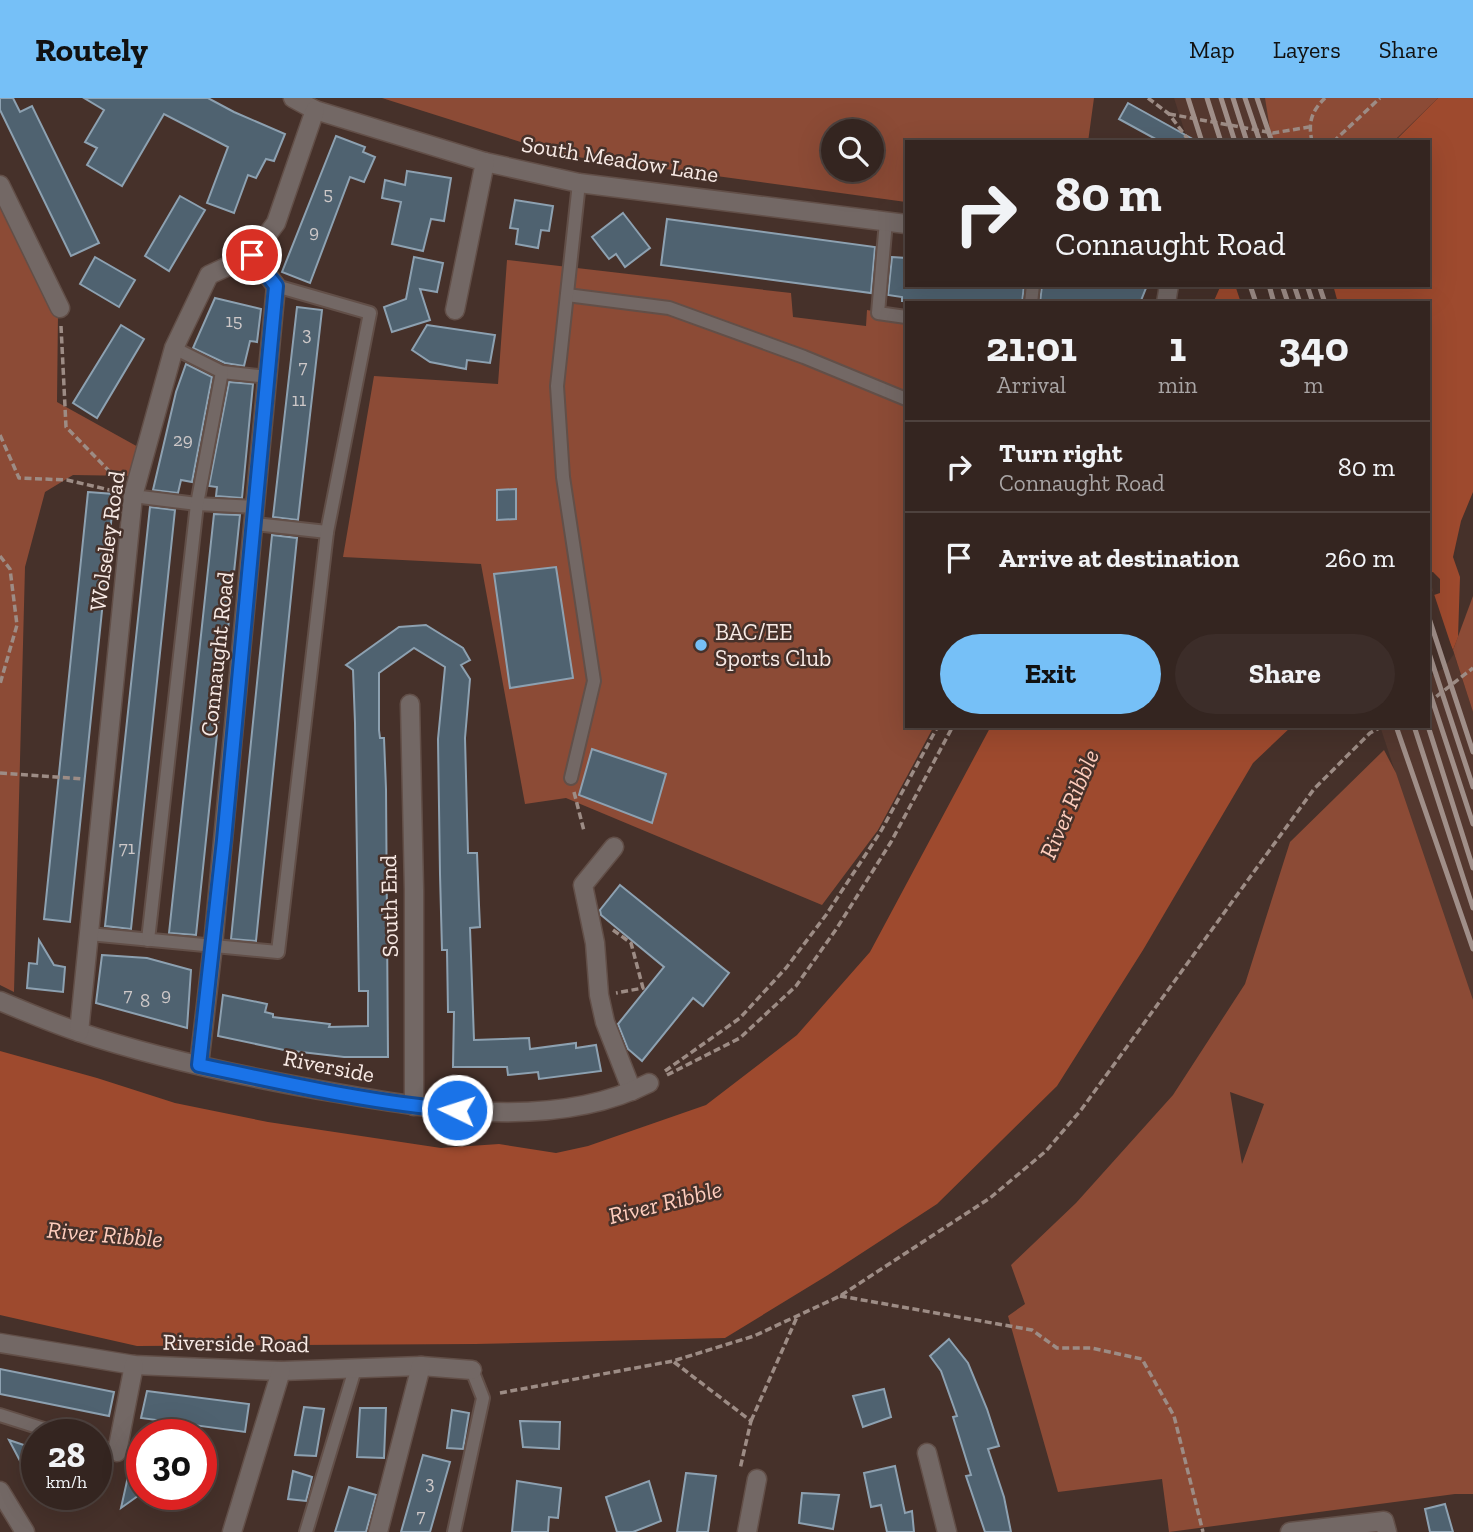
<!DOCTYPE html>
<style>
:root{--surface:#342520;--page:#3c2d29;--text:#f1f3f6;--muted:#a9a5a5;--line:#4e423e;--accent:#76c0f7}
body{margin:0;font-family:"Zilla Slab",serif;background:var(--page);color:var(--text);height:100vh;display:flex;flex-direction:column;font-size:26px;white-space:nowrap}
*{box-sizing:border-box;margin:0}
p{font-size:23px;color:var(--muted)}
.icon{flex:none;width:38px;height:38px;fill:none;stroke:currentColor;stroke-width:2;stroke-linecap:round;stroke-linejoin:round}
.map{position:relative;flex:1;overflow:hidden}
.sheet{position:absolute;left:905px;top:203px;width:525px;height:427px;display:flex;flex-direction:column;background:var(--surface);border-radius:0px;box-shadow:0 7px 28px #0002,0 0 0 2px var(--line)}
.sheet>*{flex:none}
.guide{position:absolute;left:905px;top:42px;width:525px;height:147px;border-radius:0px;box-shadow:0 7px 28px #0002,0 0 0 2px var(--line);background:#342520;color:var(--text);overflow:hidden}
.buttons{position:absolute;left:821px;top:21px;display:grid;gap:14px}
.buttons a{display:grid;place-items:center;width:63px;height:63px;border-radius:50%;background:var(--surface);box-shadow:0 7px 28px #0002,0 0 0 2px var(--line);font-size:35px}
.speed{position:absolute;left:21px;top:1321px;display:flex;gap:14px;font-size:35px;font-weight:700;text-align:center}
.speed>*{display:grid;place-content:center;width:91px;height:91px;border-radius:50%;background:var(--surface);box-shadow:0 7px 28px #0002,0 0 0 2px var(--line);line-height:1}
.speed small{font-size:18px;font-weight:400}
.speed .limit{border:10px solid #d22;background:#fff;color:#111}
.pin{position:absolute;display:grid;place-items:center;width:60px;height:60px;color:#fff;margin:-30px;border:4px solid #fff;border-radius:50%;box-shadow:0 2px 7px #0007}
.me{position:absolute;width:77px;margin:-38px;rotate:274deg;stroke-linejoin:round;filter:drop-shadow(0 0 5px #0008)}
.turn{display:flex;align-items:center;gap:24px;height:147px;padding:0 35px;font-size:32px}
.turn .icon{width:91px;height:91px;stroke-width:2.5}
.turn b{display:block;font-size:49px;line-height:60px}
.eta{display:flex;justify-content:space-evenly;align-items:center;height:119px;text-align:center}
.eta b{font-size:42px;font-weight:700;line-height:49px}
.cta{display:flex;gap:14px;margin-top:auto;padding:14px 35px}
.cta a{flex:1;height:80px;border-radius:42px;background:var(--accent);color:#111;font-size:28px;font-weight:700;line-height:80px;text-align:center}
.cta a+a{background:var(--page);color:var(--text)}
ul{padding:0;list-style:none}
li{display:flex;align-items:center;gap:21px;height:91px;padding:0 35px;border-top:2px solid var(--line)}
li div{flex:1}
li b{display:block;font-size:26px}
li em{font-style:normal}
header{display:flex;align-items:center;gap:42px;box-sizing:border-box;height:98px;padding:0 35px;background:var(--accent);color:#111}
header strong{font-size:33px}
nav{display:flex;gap:38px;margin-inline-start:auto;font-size:24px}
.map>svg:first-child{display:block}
.built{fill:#54382f}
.green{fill:#8c4b36;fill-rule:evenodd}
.water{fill:#9e4a2e}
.pier{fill:#46312a}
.building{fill:#4f6270;stroke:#8da1b1;stroke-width:2}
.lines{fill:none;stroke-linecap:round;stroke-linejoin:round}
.lane-casing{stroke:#624f48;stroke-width:16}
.street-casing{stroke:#624f48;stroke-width:21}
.path{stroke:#9d8c85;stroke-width:3.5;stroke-dasharray:7 3.5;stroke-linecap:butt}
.lane{stroke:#736865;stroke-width:12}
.street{stroke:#736865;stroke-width:18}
.rail{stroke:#a08f89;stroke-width:5}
.route-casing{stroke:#114b97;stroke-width:18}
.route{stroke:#1a73e8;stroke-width:12}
.poi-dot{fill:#76c0f7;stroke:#46312a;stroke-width:2.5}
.labels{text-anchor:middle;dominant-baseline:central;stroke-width:5;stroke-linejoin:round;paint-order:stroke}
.number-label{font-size:19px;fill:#cec8c8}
.street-label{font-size:23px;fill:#f8eae5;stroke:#46312a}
.poi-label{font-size:23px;fill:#f8eae5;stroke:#46312a;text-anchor:start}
.water-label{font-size:24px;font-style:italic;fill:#fecdbd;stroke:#46312a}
</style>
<header>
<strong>Routely</strong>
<nav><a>Map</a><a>Layers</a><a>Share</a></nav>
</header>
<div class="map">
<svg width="1473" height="1434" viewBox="0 0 1473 1434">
<rect width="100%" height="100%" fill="#46312a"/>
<g class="built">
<polygon points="1174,0 1271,0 1285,44 1188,44"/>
<polygon points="1428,477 1473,614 1473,1396 1410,719 1380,628 1428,628"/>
</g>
<g class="green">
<path d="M382,0h712l-6,44h-182v60l-344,-47zM833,33h39v39h-39z"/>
<polygon points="1265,0 1438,0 1393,44 1272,44"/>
<polygon points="0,96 58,216 57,304 140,350 135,378 73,377 45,394 25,469 14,894 0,887"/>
<polygon points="507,162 791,195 793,219 866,228 867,212 906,219 906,628 934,628 878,732 822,807 566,700 525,706 481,466 343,459 374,278 498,286"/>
<polygon points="1473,498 1473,614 1453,552"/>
<path d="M1384,652l12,23 77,227v494h-18l-286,38 -7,-53 -104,13 -50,-176 17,-12 -14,-39 65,-62 97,-108 72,-111 45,-142zM1230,994l34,12 -22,60z"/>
</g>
<g class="water">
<polygon points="1438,0 1473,0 1473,394 1461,423 1453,459 1460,479 1458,539 1453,552 1428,499 1440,495 1440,481 1433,474 1428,475 1428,205 1213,205 1221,187 1428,187 1428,44 1394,44"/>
<polygon points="991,628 1292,628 1253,665 1143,852 1057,988 937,1106 828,1177 725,1240 475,1246 137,1248 0,1217 0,953 97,980 175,1005 268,1024 441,1050 499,1046 556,1055 588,1048 706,1007 797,937 870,854"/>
</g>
<g class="pier">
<polygon points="1235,187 1333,187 1338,205 1241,205"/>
<polygon points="1433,493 1454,556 1444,570 1428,580 1428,495"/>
</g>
<g class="building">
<polygon points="0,0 13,0 20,14 32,8 99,145 71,158 0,12"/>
<polygon points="84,0 208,0 234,14 285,36 274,63 266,61 256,80 248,77 234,115 207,105 228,49 164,16 122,88 87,67 97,50 85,44 104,12"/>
<polygon points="1128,5 1198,44 1161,44 1119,21"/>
<polygon points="336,38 365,49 363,54 375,59 364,84 350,79 310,185 282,174"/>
<polygon points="407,73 451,80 444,123 431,121 423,153 392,146 401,104 382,100 385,82 405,87"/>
<polygon points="180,98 205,112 169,173 145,158"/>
<polygon points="515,102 553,108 549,133 541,132 538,150 516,146 518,131 510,130"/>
<polygon points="623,115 650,150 625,169 616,156 609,161 592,139"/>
<polygon points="667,121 875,149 871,195 661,167"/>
<polygon points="95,159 135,182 119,209 80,186"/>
<polygon points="414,159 443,165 437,194 420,191 430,222 392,234 384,209 406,201"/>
<polygon points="892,159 906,160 906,187 1024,187 1022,205 902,203 902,199 888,197"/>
<polygon points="1042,187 1124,187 1146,190 1140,205 1040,205"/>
<polygon points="215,200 261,211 257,244 250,243 244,268 225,265 193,250"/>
<polygon points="297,209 322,212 298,422 273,419"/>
<polygon points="121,227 144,241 97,320 73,305"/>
<polygon points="427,227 495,237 490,265 467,262 466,271 430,264 412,252"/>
<polygon points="186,266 212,279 192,384 181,382 178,395 153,392 176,294"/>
<polygon points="229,284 253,286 242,400 216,398 217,389 209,388"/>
<polygon points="516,391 516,421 497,422 497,392"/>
<polygon points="88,394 114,396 70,824 44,821"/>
<polygon points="150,409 175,412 131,831 105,828"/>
<polygon points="214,416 240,417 196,837 169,835"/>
<polygon points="272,437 297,440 256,843 231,841"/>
<polygon points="556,469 573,580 510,590 494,476"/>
<polygon points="426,527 463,550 470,562 461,567 470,581 465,640 468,755 477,755 479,807 480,829 470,830 474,942 529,940 530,951 576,945 576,950 596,947 601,973 539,981 538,974 508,977 507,969 453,969 454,914 448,914 447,852 442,852 440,776 438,641 445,569 414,550 379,575 379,632 380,640 384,640 386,691 388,959 344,959 284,952 218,938 223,897 267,906 265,914 273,916 273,919 330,926 329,929 368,928 368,893 359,893 355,625 353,572 346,567 399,529"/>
<polygon points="592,651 666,676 652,725 579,697"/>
<polygon points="620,787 729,875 703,908 693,900 642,963 628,951 618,926 664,869 601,817 600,812"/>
<polygon points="39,842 54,867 65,869 63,894 27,890 29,865 37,866"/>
<polygon points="102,857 147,860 191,872 187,930 96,905"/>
<polygon points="949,1241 968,1265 987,1311 999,1348 988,1351 1004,1399 1011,1434 985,1434 966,1378 971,1377 953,1319 957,1318 941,1273 930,1258"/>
<polygon points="0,1271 114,1294 109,1318 0,1296"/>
<polygon points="884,1291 891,1319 863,1329 853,1298"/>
<polygon points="147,1293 249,1306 245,1334 141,1320"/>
<polygon points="304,1309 324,1311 316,1358 295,1357"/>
<polygon points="360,1310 386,1310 384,1360 357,1359"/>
<polygon points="452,1312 469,1315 463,1351 447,1350"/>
<polygon points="520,1323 560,1324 559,1351 523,1349"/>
<polygon points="9,1342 33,1350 37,1358 37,1395"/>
<polygon points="135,1347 142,1348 142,1395 121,1410"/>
<polygon points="423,1357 450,1364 430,1434 401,1434"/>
<polygon points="895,1368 905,1415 912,1413 914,1434 887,1434 881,1407 871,1409 864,1375"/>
<polygon points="293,1373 312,1379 306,1403 288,1401"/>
<polygon points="686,1375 716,1378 708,1434 677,1434"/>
<polygon points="517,1383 561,1390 558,1420 549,1419 548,1434 512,1434"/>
<polygon points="649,1383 661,1423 633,1434 617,1434 606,1399"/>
<polygon points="349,1389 376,1397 366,1434 335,1434"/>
<polygon points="802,1395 839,1397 833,1431 799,1425"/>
<polygon points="1445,1406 1453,1434 1430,1434 1425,1411"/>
</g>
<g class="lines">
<defs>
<g id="lane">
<polyline points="886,123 878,215 906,219"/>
<polyline points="567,197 669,210 804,259 906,301"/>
<polyline points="1031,205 1033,187"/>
<polyline points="174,250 222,274 268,279"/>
<polyline points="133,398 197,406 256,409"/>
<polyline points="255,426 327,434"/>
<polyline points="571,680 594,583 563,379 557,288 579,85"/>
<polyline points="89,836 278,854 327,434 370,215 276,188"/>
<polyline points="148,842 197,406 222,274"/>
<polyline points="0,1317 63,1337"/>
<polyline points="96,1348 117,1354"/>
<polyline points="306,1434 355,1271"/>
<polyline points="454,1434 483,1300 472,1272"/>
</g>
<g id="street">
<polyline points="293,0 315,12 485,64 579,85 906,126"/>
<polyline points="0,87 60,210"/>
<polyline points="1166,205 1169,187"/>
<polyline points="455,212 485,64"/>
<polyline points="410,606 414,792 414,1008"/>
<polyline points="614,749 583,787 595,845 599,897 605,924 632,993"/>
<path d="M0,903c26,11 52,22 79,31 83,28 171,46 258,61 97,17 220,37 312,-10"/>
<polyline points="79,934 133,398 174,250 209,177 252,157 276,125 315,12"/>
<polyline points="199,967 213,847 276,188 252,157"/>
<polyline points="0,1245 134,1267 281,1273 421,1268 472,1272"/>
<polyline points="117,1354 134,1267"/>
<polyline points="927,1355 947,1434"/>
<polyline points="0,1393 25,1434"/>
<polyline points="232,1434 281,1273"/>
<polyline points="378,1434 421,1268"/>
<polyline points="747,1434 757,1381"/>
<polyline points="1290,1434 1384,1423 1387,1434"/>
</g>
</defs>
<use href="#lane" class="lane-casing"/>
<use href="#street" class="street-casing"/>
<g class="path">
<polyline points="1148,0 1169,16 1190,44"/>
<polyline points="1169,16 1273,35 1309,29"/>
<path d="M1312,44c-4,-20 -1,-30 13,-44"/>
<polyline points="1333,44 1380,0"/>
<polyline points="61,228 66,329 117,381"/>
<polyline points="0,337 19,380 67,382 114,393"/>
<polyline points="0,458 10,471 17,527 0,586"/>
<polyline points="1428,605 1473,570"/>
<polyline points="0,675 84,681"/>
<polyline points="574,694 584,733"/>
<polyline points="613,832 631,845 643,890 616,895"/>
<polyline points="665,973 740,920 786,870 826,817 881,733 938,628"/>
<polyline points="667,977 740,940 796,888 837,830 891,744 953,628"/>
<polyline points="840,1198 1032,1232 1057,1250 1091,1250 1142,1261 1174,1318 1203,1434"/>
<polyline points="674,1264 751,1323 740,1371"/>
<polyline points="500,1295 673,1263 754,1238 840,1198 990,1100 1046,1053 1081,1012 1314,691 1370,635 1383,628"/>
<polyline points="751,1323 797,1219"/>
</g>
<use href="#lane" class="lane"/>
<use href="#street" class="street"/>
<g class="rail">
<polyline points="1188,0 1202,44"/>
<polyline points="1207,0 1221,44"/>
<polyline points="1221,0 1235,44"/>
<polyline points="1233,0 1247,44"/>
<polyline points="1245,0 1260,44"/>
<polyline points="1257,0 1272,44"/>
<polyline points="1250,187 1256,205"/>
<polyline points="1269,187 1274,205"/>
<polyline points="1282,187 1288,205"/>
<polyline points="1294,187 1300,205"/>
<polyline points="1307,187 1313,205"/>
<polyline points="1319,187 1325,205"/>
<polyline points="1428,517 1473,654"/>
<polyline points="1428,552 1473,689"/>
<polyline points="1428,589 1473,726"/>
<polyline points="1396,628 1473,851"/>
<polyline points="1414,628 1473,810"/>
<polyline points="1428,628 1473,770"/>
</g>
</g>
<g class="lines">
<defs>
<path id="route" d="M252,157l24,31 -52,554 -25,225c85,18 171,38 258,45"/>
</defs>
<use href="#route" class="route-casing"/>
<use href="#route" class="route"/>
</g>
<circle class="poi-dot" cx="701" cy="547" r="7"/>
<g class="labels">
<g class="number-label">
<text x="328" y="95">5</text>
<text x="314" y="133">9</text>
<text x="234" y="222">15</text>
<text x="307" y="235">3</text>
<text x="303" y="268">7</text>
<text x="299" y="301">11</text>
<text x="183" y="341">29</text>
<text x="127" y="749">71</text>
<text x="128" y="896">7</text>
<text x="166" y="896">9</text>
<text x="145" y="902">8</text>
<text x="430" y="1384">3</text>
<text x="421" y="1417">7</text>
</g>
<g class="street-label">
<text transform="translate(620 61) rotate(9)">South Meadow Lane</text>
<text transform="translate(107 443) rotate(-82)">Wolseley Road</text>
<text transform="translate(217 556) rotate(-84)">Connaught Road</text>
<text transform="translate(389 808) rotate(-91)">South End</text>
<text transform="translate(329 968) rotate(11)">Riverside</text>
<text transform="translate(236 1245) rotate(1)">Riverside Road</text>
</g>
<g class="poi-label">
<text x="715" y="534">BAC/EE<tspan x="715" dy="26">Sports Club</tspan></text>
</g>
<g class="water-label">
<text transform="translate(1069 706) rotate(-67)">River Ribble</text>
<text transform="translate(665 1104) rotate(-14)">River Ribble</text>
<text transform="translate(105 1136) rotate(5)">River Ribble</text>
</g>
</g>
</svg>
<div class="buttons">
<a><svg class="icon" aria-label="search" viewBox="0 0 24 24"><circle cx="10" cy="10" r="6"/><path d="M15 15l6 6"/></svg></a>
</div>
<div class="speed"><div>28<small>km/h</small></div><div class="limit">30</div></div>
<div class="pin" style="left:252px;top:157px;background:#d93025"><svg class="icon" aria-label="arrive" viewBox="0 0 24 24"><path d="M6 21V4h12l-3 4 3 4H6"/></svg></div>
<svg class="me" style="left:457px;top:1012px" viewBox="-20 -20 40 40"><circle r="17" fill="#1a73e8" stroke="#fff" stroke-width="3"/><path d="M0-11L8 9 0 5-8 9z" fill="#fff"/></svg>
<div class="guide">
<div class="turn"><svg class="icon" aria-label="right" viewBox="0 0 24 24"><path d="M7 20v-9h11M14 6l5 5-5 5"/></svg><div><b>80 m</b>Connaught Road</div></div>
</div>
<section class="sheet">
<div class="eta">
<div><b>21:01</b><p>Arrival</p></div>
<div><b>1</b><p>min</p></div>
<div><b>340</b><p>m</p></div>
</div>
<ul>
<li><svg class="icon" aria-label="right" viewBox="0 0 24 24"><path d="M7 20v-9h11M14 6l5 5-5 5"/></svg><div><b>Turn right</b><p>Connaught Road</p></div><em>80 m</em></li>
<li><svg class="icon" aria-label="arrive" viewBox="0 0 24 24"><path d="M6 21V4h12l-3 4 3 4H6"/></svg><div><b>Arrive at destination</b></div><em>260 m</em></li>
</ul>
<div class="cta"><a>Exit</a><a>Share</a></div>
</section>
</div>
